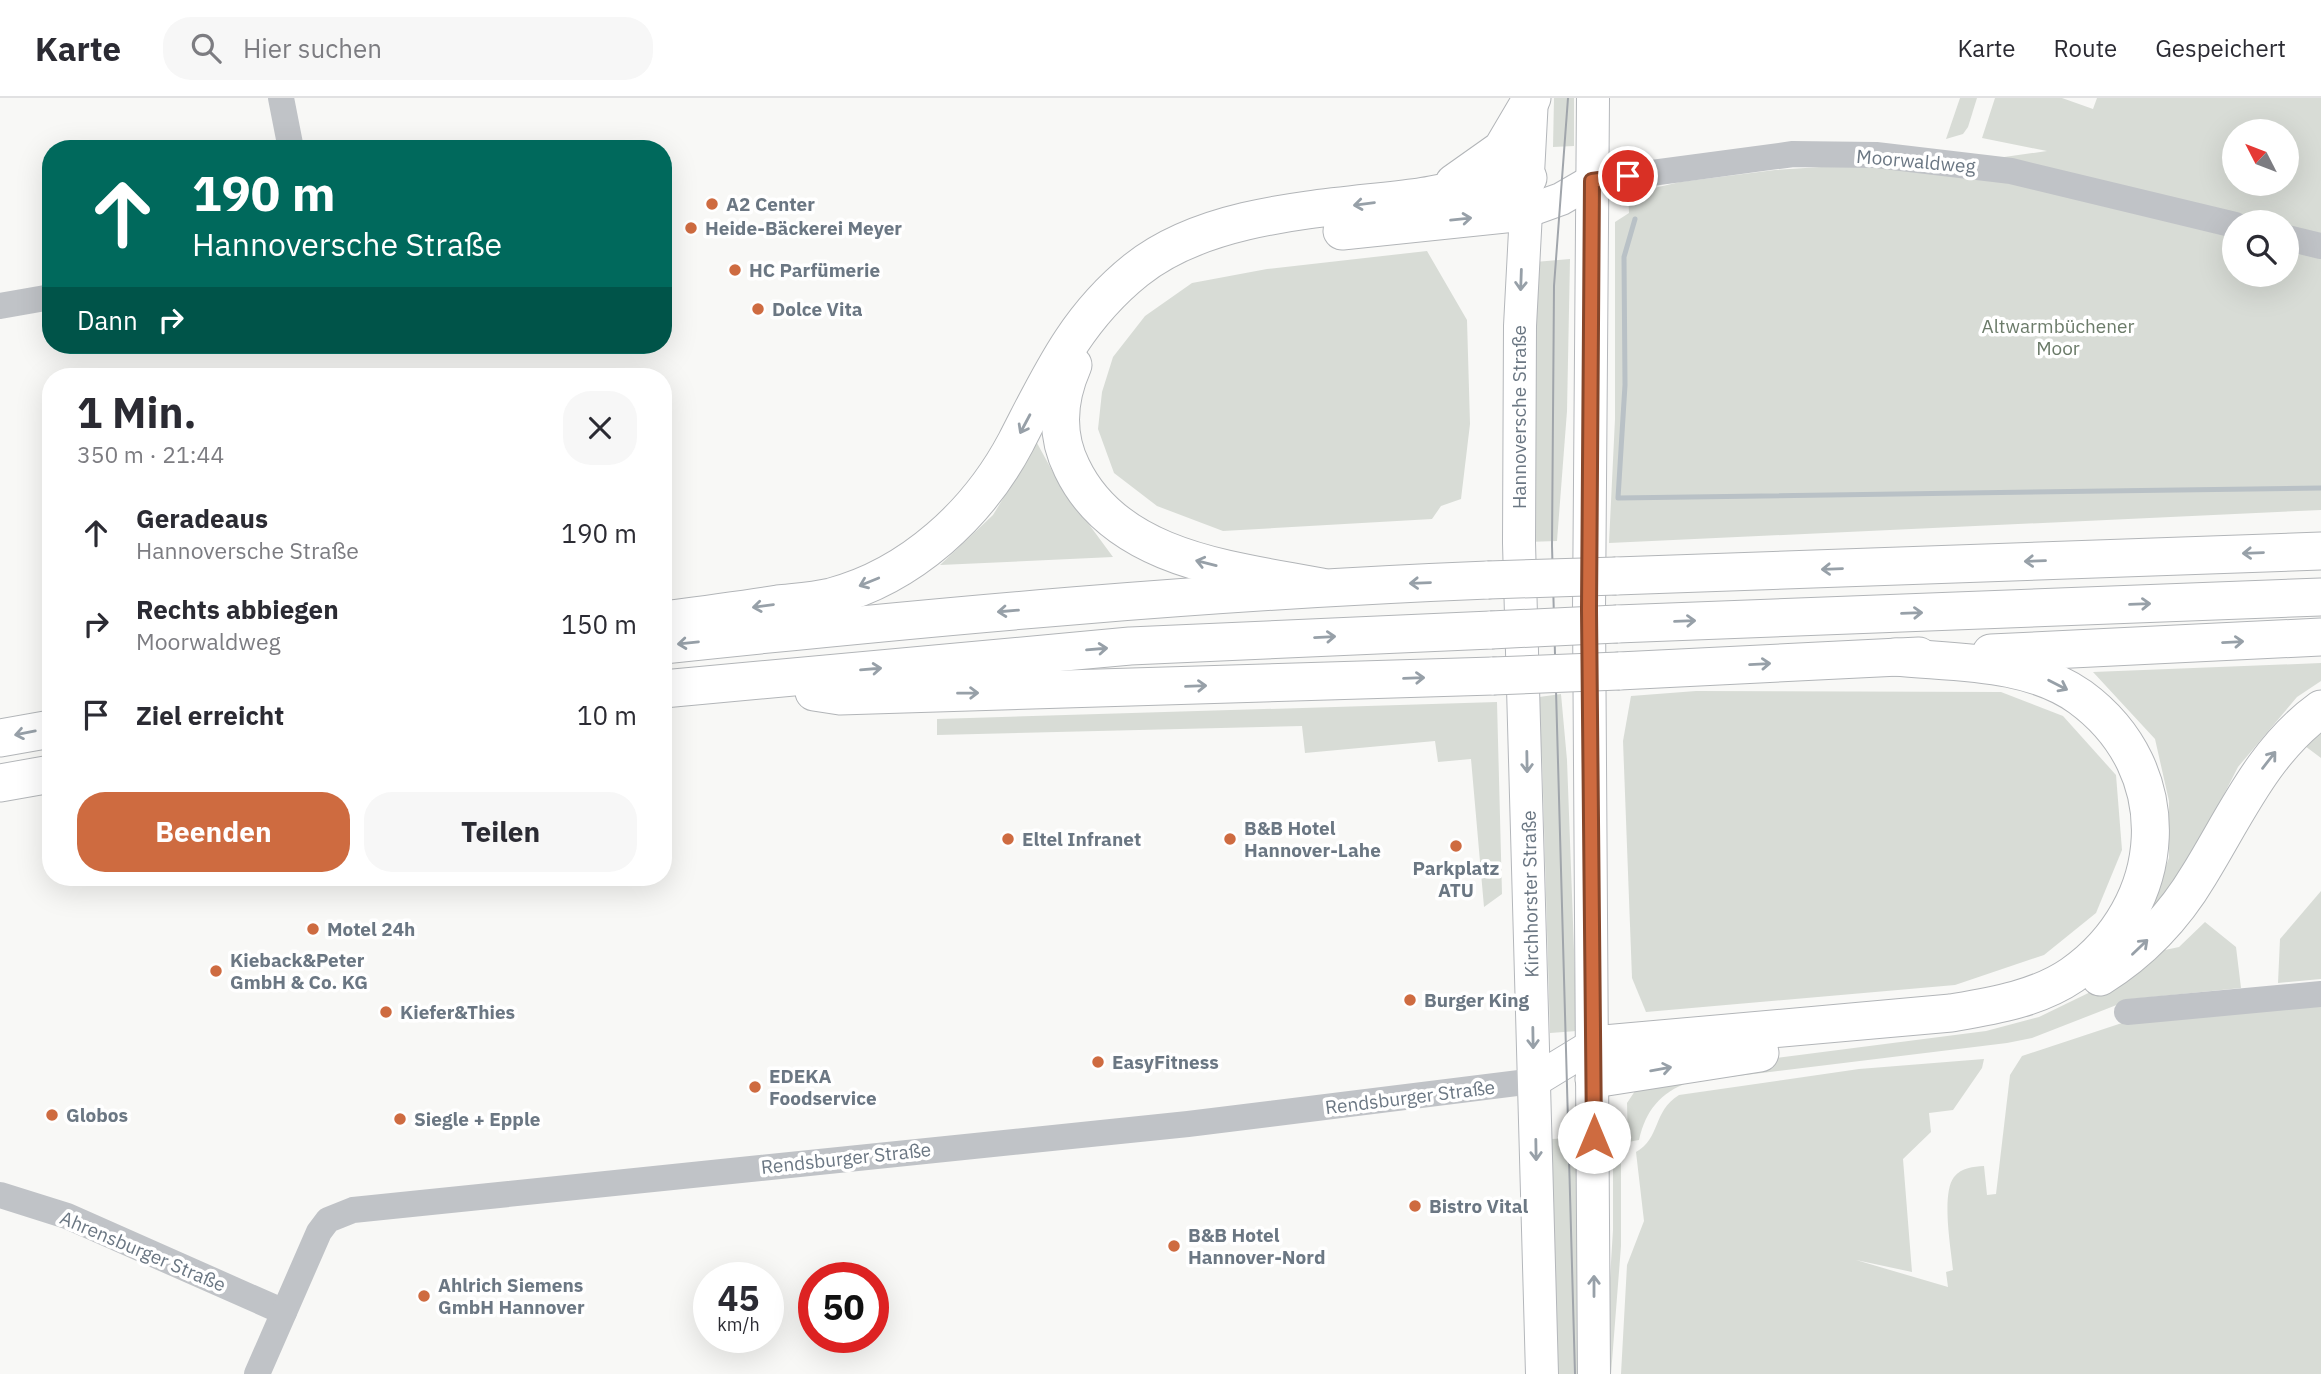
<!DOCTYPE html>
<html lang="de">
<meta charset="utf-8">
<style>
:root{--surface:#fff;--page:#f7f7f7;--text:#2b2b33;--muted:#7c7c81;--line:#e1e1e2;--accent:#ce6b40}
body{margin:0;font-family:"IBM Plex Sans",sans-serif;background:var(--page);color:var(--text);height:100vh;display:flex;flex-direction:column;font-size:26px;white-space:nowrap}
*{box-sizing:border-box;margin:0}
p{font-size:23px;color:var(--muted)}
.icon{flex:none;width:38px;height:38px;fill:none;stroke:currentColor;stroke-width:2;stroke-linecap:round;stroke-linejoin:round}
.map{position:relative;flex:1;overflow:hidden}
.panel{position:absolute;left:42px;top:270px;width:630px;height:518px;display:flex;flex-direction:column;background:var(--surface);border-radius:28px;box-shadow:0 7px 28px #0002}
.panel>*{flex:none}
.top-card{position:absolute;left:42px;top:42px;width:630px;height:214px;border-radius:28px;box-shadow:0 7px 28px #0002;background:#00695c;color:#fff;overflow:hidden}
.needle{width:46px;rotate:312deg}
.controls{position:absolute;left:2222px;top:21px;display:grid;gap:14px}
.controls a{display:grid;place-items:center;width:77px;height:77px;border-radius:50%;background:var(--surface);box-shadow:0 7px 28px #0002;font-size:35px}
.speed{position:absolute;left:693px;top:1164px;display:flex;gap:14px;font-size:35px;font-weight:700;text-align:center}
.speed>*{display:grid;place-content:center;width:91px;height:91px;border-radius:50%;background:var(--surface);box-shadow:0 7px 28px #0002;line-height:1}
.speed small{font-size:18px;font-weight:400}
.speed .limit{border:10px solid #d22;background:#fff;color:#111}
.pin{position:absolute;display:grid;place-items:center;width:60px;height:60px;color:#fff;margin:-30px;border:4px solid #fff;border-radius:50%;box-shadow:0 2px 7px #0007}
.me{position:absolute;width:77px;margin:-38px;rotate:0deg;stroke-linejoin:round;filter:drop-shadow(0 0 5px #0008)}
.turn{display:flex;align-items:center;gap:24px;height:147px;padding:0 35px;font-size:32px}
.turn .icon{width:91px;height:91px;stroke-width:2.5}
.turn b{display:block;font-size:49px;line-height:60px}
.then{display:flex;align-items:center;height:66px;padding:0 35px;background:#0003;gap:14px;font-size:26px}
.round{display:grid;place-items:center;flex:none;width:74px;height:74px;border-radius:28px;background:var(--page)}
.summary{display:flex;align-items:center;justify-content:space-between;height:119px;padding:0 35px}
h1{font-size:42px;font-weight:700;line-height:52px}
.action{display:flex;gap:14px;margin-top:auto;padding:14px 35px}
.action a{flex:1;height:80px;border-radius:28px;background:var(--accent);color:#fff;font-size:28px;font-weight:700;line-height:80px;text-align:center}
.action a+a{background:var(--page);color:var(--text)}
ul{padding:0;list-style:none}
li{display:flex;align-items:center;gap:21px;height:91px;padding:0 35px}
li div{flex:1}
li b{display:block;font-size:26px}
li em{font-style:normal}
header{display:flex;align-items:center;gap:42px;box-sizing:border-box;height:98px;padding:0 35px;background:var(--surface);border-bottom:2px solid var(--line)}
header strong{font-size:33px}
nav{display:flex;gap:38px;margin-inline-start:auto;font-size:24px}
.search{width:490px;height:63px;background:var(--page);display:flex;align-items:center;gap:18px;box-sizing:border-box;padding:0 24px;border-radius:28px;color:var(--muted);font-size:26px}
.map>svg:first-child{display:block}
.green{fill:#d8dcd6;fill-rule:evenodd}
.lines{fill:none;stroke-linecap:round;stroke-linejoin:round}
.stream{stroke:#b9c1c6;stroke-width:5}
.major-casing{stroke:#b4b7bb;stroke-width:34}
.highway-casing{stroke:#b2b5b8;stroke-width:39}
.minor{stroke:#c0c3c7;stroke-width:26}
.major{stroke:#fff;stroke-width:32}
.highway{stroke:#fff;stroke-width:37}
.tram{stroke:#a0a5ab;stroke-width:2}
.highway-bridge-casing{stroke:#b2b5b8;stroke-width:39;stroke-linecap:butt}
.highway-bridge{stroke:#fff;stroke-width:37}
.oneway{stroke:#97a0a8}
.route-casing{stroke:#86462a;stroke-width:18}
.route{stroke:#ce6b40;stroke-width:12}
.poi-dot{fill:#ce6b40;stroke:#fff;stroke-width:2.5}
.labels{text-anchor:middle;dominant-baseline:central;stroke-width:7;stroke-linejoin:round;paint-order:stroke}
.street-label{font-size:19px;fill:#6b7783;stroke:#fff}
.poi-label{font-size:19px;font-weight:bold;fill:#6b7783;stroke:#fff;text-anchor:start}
.park-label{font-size:19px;fill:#6b7b69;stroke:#fff}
</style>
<header>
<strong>Karte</strong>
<div class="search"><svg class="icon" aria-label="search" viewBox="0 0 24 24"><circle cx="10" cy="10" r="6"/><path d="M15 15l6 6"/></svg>Hier suchen</div>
<nav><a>Karte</a><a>Route</a><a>Gespeichert</a></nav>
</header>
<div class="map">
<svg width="2321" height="1276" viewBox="0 0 2321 1276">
<rect width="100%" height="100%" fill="#f8f8f6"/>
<g class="green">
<polygon points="1554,0 1574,0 1574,48 1553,49"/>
<polygon points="1960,0 1977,0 1968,29 1963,36 1946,41"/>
<path d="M1995,0h67l31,11 4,-11h224v412l-712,33 6,-124v-197l14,-9 -1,-19 52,-12 95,-12 92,-6 60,4 120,-17 -65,-13zM2235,33h52v53h-52zM2235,124h52v53h-52z"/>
<polygon points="1427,153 1467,222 1470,326 1461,401 1441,408 1432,421 1223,433 1157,408 1114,375 1098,331 1102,294 1113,259 1145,218 1192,185 1267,171"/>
<polygon points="1570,161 1567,313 1557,443 1527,444 1535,164"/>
<polygon points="1037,345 1060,387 1113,459 940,467 993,417"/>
<polygon points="2321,565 2321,583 2297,599 2238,669 2180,782 2145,821 2169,760 2169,703 2155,641 2093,574"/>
<polygon points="1696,593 2001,594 2063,618 2116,677 2122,752 2096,815 2044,857 1955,887 1646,914 1632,880 1623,643 1631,598"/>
<polygon points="1561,596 1567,662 1577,933 1550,935 1542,659 1532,600"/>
<polygon points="1497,604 1502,796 1484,809 1471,661 1438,664 1435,643 1305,655 1302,628 937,637 937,621"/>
<path d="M2321,617v43l-16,-12c-54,63 -85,141 -140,204l14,-3 26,-25 31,25 5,41 -109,11 -100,39 -25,5 -318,39c-29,11 -43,28 -50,58l-11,2 -1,-39 8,-12 47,-21 304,-39 53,-14 72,-35z"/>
<polygon points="2321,793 2321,881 2278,885 2280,841"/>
<path d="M2321,902v374h-700l6,-109 17,-44 -8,-69c25,-14 16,-40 43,-57l180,-26 125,-10 -2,9 -29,42 -24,3 2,19 -28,27 9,113 -56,-12 92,27 -2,-15 7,-2c-2,-21 -12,-76 1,-93 8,-10 19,-10 30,-11l3,29 9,-1 14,-119 12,-19 109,-36z"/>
<polygon points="1613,1033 1621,1033 1621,1148 1611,1276 1604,1276 1613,1132"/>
<polygon points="1577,1040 1584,1276 1557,1276 1550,1041"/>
</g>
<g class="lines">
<polyline class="stream" points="1635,121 1624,159 1625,287 1618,400 2321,390"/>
<defs>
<g id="major">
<polyline points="1532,0 1520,228 1519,445 1542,1276"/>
<polyline points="1593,0 1589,512 1594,1276"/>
<polyline points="1525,114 1561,101 1592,83"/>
<polyline points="1534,983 1593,947"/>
</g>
<g id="highway">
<polyline points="1454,85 1502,51 1532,0"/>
<polyline points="1342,133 1525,114"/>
<path d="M1073,267c-15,34 -18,69 -1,103 44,92 160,102 249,119"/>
<polyline points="1616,478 2321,453"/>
<path d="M663,522c39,-5 77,-10 115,-16 18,-2 36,-3 53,-7 80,-21 147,-83 185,-155 34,-66 60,-124 120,-172 74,-59 192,-61 283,-73 37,-5 72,-18 109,-19"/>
<polyline points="1617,526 2321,499"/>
<path d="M663,547c275,-29 549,-54 825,-65"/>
<polyline points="1991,555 2321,539"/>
<polyline points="1619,573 1919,558"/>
<polyline points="663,591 1130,548 1491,532"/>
<polyline points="814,594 840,598 1493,578"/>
<polyline points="0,640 51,631"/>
<polyline points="0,685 51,676"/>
<path d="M2100,879c40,-25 74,-60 99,-102 37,-60 64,-124 122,-166"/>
<path d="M1593,947l358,-32c41,-7 86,-14 121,-38 98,-69 108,-205 8,-278 -52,-37 -124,-34 -185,-40"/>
<polyline points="1594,981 1760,955"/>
</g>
</defs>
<use href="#major" class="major-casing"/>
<use href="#highway" class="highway-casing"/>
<g class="minor">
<polyline points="281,0 291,51"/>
<polyline points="1592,83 1793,56 1876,57 2011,73 2235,127"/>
<polyline points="2287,140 2321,148"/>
<polyline points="0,208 51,199"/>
<polyline points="2127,914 2321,896"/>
<polyline points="0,1097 67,1118 284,1214"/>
<polyline points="257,1276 319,1134 328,1122 353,1112 1188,1026 1534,983"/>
</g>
<use href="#major" class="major"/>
<use href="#highway" class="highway"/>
<polyline class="tram" points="1568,0 1554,188 1552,448 1575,1276"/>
<defs>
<g id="highway-bridge">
<polyline points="1488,482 1616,478"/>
<polyline points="1491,532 1617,526"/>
<polyline points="1493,578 1619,573"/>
</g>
</defs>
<use href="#highway-bridge" class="highway-bridge-casing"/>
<use href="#highway-bridge" class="highway-bridge"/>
</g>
<defs><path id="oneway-shaft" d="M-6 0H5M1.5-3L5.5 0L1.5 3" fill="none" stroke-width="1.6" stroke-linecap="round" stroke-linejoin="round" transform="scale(1.75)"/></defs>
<g class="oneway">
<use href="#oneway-shaft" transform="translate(1364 106) rotate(173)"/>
<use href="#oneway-shaft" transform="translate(1461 121) rotate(-6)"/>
<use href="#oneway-shaft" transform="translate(1521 182) rotate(92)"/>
<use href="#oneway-shaft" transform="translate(1025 326) rotate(118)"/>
<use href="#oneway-shaft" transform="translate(2253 455) rotate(178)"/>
<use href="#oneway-shaft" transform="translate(2035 463) rotate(178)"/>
<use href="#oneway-shaft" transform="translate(1206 465) rotate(-166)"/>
<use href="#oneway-shaft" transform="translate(1832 471) rotate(178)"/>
<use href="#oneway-shaft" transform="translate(869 484) rotate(158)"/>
<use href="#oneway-shaft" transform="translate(1420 485) rotate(178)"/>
<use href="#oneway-shaft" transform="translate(2140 506) rotate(-2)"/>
<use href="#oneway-shaft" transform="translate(763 508) rotate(172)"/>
<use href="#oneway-shaft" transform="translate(1008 513) rotate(175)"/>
<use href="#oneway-shaft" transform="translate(1912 515) rotate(-2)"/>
<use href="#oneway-shaft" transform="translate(1685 523) rotate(-2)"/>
<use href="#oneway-shaft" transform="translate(1325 539) rotate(-3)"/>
<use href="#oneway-shaft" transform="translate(2233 544) rotate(-3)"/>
<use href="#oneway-shaft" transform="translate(688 545) rotate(174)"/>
<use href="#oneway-shaft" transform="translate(1097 551) rotate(-5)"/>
<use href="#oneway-shaft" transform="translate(1760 566) rotate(-3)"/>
<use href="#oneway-shaft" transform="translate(871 571) rotate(-5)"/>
<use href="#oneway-shaft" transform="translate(1414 580) rotate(-2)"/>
<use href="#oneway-shaft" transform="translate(2058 587) rotate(27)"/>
<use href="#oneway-shaft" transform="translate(1196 588) rotate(-2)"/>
<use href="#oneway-shaft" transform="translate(968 595) rotate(-1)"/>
<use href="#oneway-shaft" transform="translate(25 635) rotate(169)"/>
<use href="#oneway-shaft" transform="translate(2269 662) rotate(-52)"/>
<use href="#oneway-shaft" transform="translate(1527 664) rotate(89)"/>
<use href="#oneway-shaft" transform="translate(2140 849) rotate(-44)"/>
<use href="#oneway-shaft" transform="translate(1533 940) rotate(89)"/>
<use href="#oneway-shaft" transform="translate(1661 971) rotate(-10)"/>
<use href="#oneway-shaft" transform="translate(1536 1052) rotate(89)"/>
<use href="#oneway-shaft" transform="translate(1594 1188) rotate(-90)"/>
</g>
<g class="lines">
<defs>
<polyline id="route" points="1594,1039 1589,512 1592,83 1628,78"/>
</defs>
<use href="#route" class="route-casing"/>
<use href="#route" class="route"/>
</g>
<g class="poi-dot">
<circle cx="712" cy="106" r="7"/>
<circle cx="691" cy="130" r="7"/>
<circle cx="735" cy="172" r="7"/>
<circle cx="758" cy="211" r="7"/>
<circle cx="1008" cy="741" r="7"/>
<circle cx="1230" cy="741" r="7"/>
<circle cx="1456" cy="748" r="7"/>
<circle cx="313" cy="831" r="7"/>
<circle cx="216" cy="873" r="7"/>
<circle cx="1410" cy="902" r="7"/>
<circle cx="386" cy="914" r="7"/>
<circle cx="1098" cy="964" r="7"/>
<circle cx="755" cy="989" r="7"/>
<circle cx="52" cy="1017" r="7"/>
<circle cx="400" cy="1021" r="7"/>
<circle cx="1415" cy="1108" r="7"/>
<circle cx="1174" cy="1148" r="7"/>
<circle cx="424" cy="1198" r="7"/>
</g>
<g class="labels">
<g class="street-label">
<text transform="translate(1916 63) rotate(5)">Moorwaldweg</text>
<text transform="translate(1519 319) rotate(-90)">Hannoversche Straße</text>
<text transform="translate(1530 796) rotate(-91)">Kirchhorster Straße</text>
<text transform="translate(1410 999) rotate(-7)">Rendsburger Straße</text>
<text transform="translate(846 1060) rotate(-6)">Rendsburger Straße</text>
<text transform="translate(143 1153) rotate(23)">Ahrensburger Straße</text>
</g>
<g class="poi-label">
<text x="726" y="106">A2 Center</text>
<text x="705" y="130">Heide-Bäckerei Meyer</text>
<text x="749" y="172">HC Parfümerie</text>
<text x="772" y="211">Dolce Vita</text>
<text x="1244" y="730">B&amp;B Hotel<tspan x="1244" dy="22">Hannover-Lahe</tspan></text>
<text x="1022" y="741">Eltel Infranet</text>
<text x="1456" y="770" text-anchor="middle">Parkplatz<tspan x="1456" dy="22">ATU</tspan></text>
<text x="327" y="831">Motel 24h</text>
<text x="230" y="862">Kieback&amp;Peter<tspan x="230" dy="22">GmbH &amp; Co. KG</tspan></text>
<text x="1424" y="902">Burger King</text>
<text x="400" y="914">Kiefer&amp;Thies</text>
<text x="1112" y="964">EasyFitness</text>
<text x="769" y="978">EDEKA<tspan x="769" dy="22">Foodservice</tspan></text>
<text x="66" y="1017">Globos</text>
<text x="414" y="1021">Siegle + Epple</text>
<text x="1429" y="1108">Bistro Vital</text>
<text x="1188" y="1137">B&amp;B Hotel<tspan x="1188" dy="22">Hannover-Nord</tspan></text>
<text x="438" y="1187">Ahlrich Siemens<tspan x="438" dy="22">GmbH Hannover</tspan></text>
</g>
<g class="park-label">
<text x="2058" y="228">Altwarmbüchener<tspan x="2058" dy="22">Moor</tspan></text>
</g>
</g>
</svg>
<div class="controls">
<a><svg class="needle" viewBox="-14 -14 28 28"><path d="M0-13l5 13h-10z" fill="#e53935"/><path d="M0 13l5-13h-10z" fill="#7c7c81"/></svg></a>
<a><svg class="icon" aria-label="search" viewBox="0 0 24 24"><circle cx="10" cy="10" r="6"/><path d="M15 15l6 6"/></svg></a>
</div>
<div class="speed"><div>45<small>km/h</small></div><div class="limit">50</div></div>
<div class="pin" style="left:1628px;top:78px;background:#d93025"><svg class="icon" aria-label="arrive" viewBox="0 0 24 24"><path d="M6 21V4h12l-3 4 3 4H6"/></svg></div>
<svg class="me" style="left:1594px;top:1039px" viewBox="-20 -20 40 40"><circle r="19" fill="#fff"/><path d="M0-13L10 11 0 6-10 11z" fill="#ce6b40"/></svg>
<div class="top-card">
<div class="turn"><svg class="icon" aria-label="ahead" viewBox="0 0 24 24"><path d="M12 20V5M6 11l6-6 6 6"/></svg><div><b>190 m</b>Hannoversche Straße</div></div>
<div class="then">Dann<svg class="icon" aria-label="right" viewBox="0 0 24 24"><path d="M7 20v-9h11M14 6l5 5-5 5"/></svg></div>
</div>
<section class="panel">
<div class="summary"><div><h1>1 Min.</h1><p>350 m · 21:44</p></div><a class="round"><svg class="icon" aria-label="close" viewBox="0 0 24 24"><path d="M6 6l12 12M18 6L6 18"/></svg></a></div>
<ul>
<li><svg class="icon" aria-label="ahead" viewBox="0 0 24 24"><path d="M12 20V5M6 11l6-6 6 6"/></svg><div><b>Geradeaus</b><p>Hannoversche Straße</p></div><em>190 m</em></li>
<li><svg class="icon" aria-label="right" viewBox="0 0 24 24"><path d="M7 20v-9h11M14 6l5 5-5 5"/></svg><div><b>Rechts abbiegen</b><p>Moorwaldweg</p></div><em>150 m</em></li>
<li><svg class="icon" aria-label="arrive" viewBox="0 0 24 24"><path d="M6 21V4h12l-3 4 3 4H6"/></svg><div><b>Ziel erreicht</b></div><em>10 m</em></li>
</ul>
<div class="action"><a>Beenden</a><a>Teilen</a></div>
</section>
</div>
